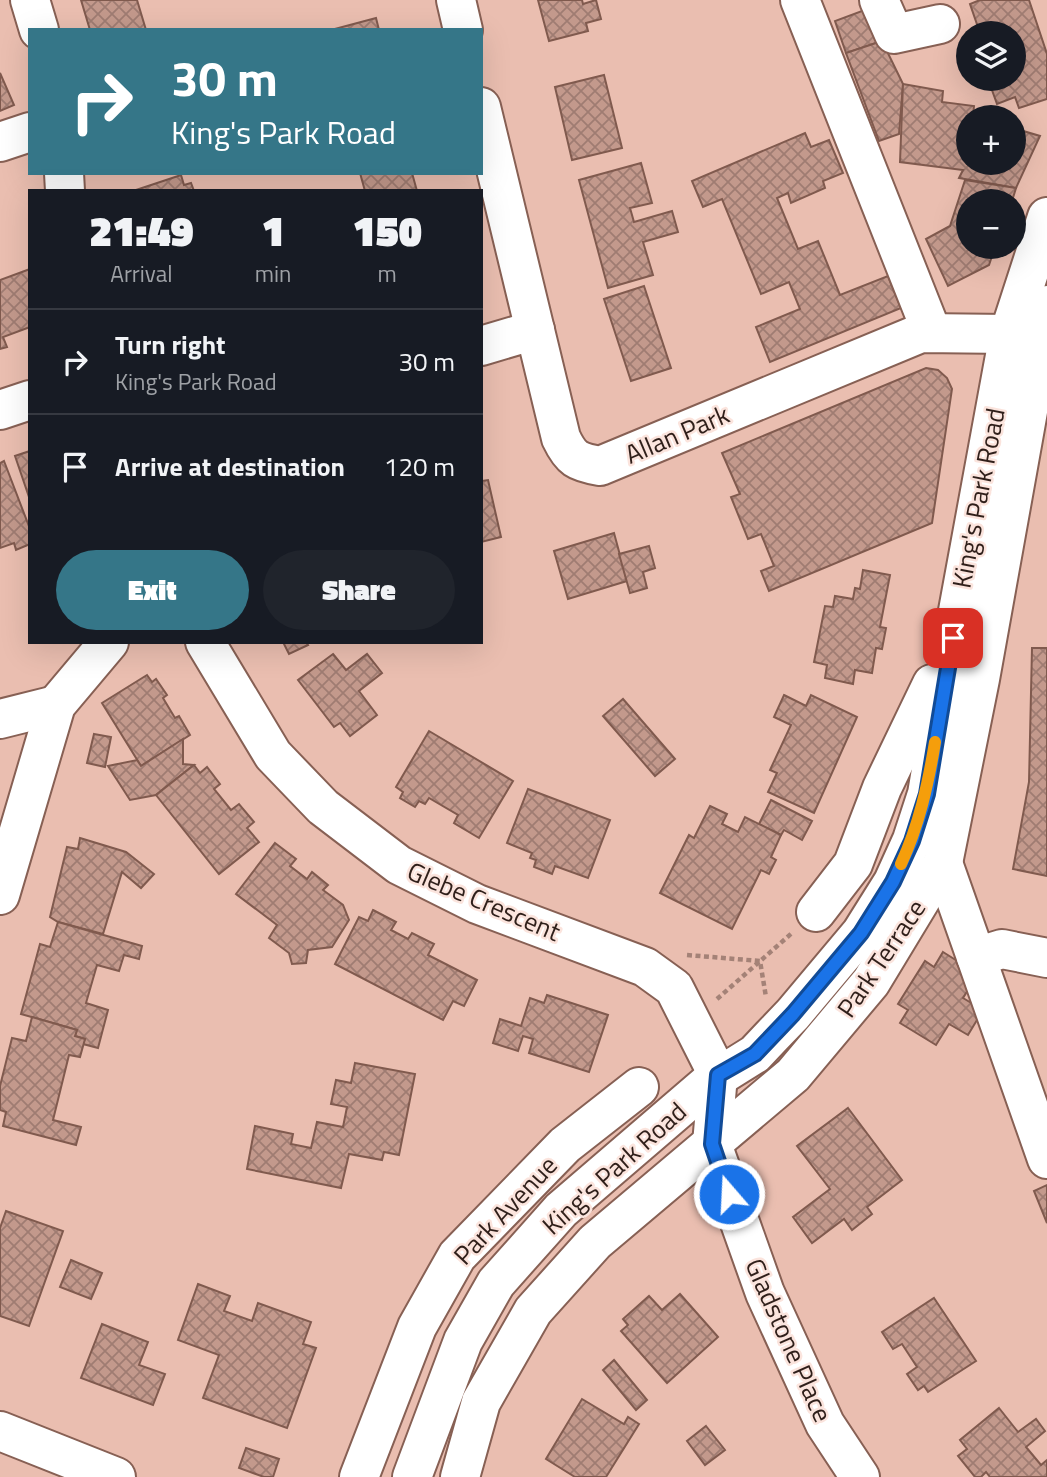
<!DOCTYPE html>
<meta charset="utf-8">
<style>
:root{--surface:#171b24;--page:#20242c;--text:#f1f3f6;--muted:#9ea1a6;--line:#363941;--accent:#357688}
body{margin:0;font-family:"Titillium Web",sans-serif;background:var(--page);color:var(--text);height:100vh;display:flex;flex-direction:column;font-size:26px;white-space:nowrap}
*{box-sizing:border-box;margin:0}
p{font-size:23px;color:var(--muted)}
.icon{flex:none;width:38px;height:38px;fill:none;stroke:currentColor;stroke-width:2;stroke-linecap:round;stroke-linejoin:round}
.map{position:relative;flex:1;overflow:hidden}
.details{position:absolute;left:28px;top:189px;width:455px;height:455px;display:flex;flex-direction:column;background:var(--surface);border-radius:0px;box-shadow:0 7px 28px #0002}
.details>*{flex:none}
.hud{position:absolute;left:28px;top:28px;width:455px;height:147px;border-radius:0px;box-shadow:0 7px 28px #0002;background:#357688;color:#fff;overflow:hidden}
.controls{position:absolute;left:956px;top:21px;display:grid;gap:14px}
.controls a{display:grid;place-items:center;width:70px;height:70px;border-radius:50%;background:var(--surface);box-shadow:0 7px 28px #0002;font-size:35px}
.pin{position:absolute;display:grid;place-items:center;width:60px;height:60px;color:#fff;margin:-30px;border-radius:14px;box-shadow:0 4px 10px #0006}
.me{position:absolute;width:77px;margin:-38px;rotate:341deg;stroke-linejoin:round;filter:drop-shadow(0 0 5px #0008)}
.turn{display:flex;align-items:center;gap:24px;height:147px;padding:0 28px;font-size:32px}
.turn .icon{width:91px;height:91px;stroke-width:2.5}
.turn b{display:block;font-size:49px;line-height:60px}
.eta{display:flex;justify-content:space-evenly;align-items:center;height:119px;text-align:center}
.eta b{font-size:42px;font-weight:800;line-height:49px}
.primary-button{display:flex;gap:14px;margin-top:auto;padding:14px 28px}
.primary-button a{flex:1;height:80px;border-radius:42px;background:var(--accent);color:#fff;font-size:28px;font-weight:800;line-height:80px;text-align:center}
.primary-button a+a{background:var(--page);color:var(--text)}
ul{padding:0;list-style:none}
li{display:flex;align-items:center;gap:21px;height:105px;padding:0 28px;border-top:2px solid var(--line)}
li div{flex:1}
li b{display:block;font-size:26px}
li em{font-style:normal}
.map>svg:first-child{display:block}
.building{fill:url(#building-cross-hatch);stroke:#805a4e;stroke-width:2}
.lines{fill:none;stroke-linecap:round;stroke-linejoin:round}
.minor-casing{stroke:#876054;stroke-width:42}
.path{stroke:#a48277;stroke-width:4.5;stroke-dasharray:5 3.5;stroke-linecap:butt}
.minor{stroke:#fff;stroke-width:38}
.route-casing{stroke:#114b97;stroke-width:18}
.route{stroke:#1a73e8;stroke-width:12}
.slow{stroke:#f59e0b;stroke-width:12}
.labels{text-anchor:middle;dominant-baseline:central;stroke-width:5;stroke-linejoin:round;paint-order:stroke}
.street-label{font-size:26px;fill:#2f1f1a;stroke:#fbe4dd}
</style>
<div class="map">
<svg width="1047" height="1477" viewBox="0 0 1047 1477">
<defs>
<pattern id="building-cross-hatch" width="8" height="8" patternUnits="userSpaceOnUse" patternTransform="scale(1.75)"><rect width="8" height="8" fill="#c3998c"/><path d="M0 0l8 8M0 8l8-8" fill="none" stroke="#9f7c72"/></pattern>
</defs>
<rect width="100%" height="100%" fill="#eabeb0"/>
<g class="building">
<polygon points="81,0 137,0 146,30 90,30"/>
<polygon points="538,0 582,0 583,4 596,0 601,19 586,23 588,31 549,41"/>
<polygon points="980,0 1029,0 1047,54 1047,99 1019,108 1015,97 997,104 988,79 1013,79 1013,33 980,33 970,4"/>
<polygon points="870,8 882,41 846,53 835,21"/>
<polygon points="376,18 379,30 331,30"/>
<polygon points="882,41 903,84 899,134 879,141 846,53"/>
<polygon points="0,73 14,105 0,111"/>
<polygon points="604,75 622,148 572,160 555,87"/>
<polygon points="903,84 943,91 942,102 974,106 973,116 978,117 968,117 968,163 1013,163 1013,128 1040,136 1016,188 959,178 963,170 900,162"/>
<polygon points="805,133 811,147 829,140 843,173 823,181 825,188 791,203 788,193 777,198 798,249 818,241 840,295 888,276 901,308 770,362 756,327 800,309 789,282 761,294 722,199 703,207 692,181"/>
<polygon points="641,163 652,203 630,208 634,222 672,211 678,232 643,242 653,275 608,288 579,180"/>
<polygon points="360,173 412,173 417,191 365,191"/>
<polygon points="181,175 184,185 191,183 194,191 133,191"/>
<polygon points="965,180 1016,188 1012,201 968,201 968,247 995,247 989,265 948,286 926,239 950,226"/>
<polygon points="30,269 30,327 3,337 7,347 0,349 0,280"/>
<polygon points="644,286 671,368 631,381 604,299"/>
<polygon points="926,368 938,370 947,378 952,389 932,523 769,591 761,571 774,566 761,534 748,539 731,497 740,494 722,453"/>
<polygon points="30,451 30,500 15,456"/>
<polygon points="4,461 30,529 30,544 16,550 14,543 0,548 0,463"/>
<polygon points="488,480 501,537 481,542 481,481"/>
<polygon points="614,533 627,581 568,599 554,551"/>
<polygon points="649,546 655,568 643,572 647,588 630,593 619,554"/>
<polygon points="863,570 890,575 880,627 886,628 882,649 876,648 872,673 855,670 853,684 825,678 827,665 814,662 825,606 833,607 835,596 853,599 855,588 860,589"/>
<polygon points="283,642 306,642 308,645 289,654"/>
<polygon points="1032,648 1047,648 1047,876 1013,869 1029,782"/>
<polygon points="333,654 346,670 367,654 382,673 359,691 377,715 350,736 340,723 334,727 298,680"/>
<polygon points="147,675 152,682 156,679 167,695 163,698 175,718 179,716 190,735 141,766 102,703"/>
<polygon points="784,695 806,706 811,695 857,717 814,813 768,792 777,773 770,770 791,725 774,717"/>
<polygon points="623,699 675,759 655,776 603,716"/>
<polygon points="429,731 513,781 479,838 454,823 458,815 429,798 425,804 419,801 415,807 400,798 403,792 396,787"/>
<polygon points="94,734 111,737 105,767 87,763"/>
<polygon points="183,739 183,764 194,765 156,795 130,800 108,766 137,760 141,766"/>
<polygon points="194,765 200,773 207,767 220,784 214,789 231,810 239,804 254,822 247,828 259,842 219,874 156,795"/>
<polygon points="528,789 610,820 588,878 555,866 552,874 534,867 536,860 530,858 532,853 507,843"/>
<polygon points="771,800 812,821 802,840 784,830 781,835 759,824"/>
<polygon points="710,806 727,814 722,824 738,832 745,817 781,835 771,857 776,860 769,874 761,870 732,929 660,893 689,835 694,838"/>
<polygon points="80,838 126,852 154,874 141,888 122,872 103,934 58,922 50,917 67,847 78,849"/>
<polygon points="275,843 296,859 290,866 307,879 312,872 328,885 323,890 343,905 349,920 332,947 308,950 306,963 292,964 289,953 269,938 277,925 236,894"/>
<polygon points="373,910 396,922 391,930 408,939 412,933 434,944 428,955 477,980 464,1006 453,1001 443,1020 335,964 359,917 368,921"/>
<polygon points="58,922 142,946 139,959 124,955 119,971 97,965 86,1003 108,1010 98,1048 83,1044 85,1039 75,1036 77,1030 21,1014 40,944 50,947"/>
<polygon points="943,952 978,974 963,998 983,1010 968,1035 949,1024 936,1045 900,1023 908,1010 898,1004 925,961 934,967"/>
<polygon points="547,995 608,1015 589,1072 529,1053 533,1039 523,1036 518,1051 493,1043 500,1019 521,1026 530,998 544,1003"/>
<polygon points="32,1017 77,1030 75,1036 85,1039 80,1057 69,1055 53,1120 81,1127 76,1145 3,1126 6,1112 0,1110 0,1086 12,1038 26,1041"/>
<polygon points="355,1063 415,1074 399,1155 384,1152 382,1160 349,1154 341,1188 247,1169 255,1126 293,1134 291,1144 311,1148 317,1122 343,1127 347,1107 331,1104 336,1080 351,1083"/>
<polygon points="848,1108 902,1180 867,1207 872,1214 852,1230 844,1219 812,1243 793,1217 830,1189 797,1146"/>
<polygon points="1047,1185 1047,1223 1034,1191"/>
<polygon points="6,1211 63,1231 29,1326 0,1316 0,1228"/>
<polygon points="71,1260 102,1273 91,1299 60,1287"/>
<polygon points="198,1284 230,1296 224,1311 252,1321 258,1303 311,1322 303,1344 316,1348 287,1428 203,1398 219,1355 178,1340"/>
<polygon points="680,1294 718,1337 667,1383 621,1331 628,1325 623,1319 649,1296 662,1310"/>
<polygon points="934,1298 976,1361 928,1392 924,1386 918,1390 907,1374 917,1367 902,1344 893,1349 882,1332"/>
<polygon points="102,1324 148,1342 139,1365 165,1374 153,1405 81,1378"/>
<polygon points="614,1360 647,1400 636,1410 603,1370"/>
<polygon points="582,1399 624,1424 628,1417 639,1424 606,1477 575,1477 546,1459"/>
<polygon points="999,1408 1018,1432 1036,1419 1045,1431 1026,1447 1041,1465 1047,1460 1047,1477 990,1477 986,1472 981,1477 975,1477 958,1456 967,1449 960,1440"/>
<polygon points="706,1426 725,1450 705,1465 687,1441"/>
<polygon points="246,1448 279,1459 273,1477 264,1477 239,1468"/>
</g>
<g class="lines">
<defs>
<g id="minor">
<polyline points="30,0 39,30"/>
<polyline points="456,0 463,30"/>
<polyline points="800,0 932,333"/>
<polyline points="879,0 894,34 940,24"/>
<path d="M481,107l80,331c10,21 16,24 39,28l321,-133 88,1"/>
<polyline points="0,142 30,132"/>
<polyline points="64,173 65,191"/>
<polyline points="481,346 535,330"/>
<polyline points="0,410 30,400"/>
<polyline points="205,642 273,755 323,807 399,865 477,904 645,967 674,988 718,1075 712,1144 765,1293 825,1424 860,1477"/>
<polyline points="0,719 56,705"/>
<polyline points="943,863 1047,1159"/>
<polyline points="0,895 56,705 109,642"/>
<polyline points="816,912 853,864 882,788 932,684"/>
<polyline points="976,957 1002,949 1047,958"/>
<polyline points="0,1431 116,1477"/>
<polyline points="359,1477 417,1327 457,1256 565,1145 639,1087"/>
<polyline points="412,1477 463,1341 496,1283 561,1210 710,1082 755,1054 771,1037 793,1014 861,933 893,882 912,840 927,794 953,638 1009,334 1047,217"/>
<polyline points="460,1477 481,1402 533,1311 595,1242 793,1075 871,982 943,863 980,679 1047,305"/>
</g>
</defs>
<use href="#minor" class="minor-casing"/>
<g class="path">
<polyline points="687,955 760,961 766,997"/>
<polyline points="717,999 792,933"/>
</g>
<use href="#minor" class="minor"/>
</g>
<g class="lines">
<defs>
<polyline id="route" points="729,1194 712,1144 718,1075 755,1054 793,1014 861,933 893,882 912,841 927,794 953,638"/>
</defs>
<use href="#route" class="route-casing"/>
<use href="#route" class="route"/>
<path class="slow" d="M901,864c18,-39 27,-79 34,-122"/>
</g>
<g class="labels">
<g class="street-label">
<text transform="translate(677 434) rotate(-23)">Allan Park</text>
<text transform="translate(978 498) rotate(-79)">King's Park Road</text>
<text transform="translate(484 901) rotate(23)">Glebe Crescent</text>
<text transform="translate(881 958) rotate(-56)">Park Terrace</text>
<text transform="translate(614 1168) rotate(-42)">King's Park Road</text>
<text transform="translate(505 1210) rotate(-47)">Park Avenue</text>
<text transform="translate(789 1340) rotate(66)">Gladstone Place</text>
</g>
</g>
</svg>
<div class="controls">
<a><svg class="icon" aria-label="layers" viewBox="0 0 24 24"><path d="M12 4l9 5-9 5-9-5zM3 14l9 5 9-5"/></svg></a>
<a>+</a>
<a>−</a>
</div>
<div class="pin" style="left:953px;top:638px;background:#d93025"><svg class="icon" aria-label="arrive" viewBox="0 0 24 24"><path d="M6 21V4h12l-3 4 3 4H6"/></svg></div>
<svg class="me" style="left:729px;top:1194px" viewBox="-20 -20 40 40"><circle r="17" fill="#1a73e8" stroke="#fff" stroke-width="3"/><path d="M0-11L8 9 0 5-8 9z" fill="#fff"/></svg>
<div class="hud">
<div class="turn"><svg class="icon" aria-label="right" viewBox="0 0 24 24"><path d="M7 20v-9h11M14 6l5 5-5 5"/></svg><div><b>30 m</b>King's Park Road</div></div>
</div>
<section class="details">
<div class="eta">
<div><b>21:49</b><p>Arrival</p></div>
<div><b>1</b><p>min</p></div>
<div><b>150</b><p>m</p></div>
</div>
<ul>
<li><svg class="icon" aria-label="right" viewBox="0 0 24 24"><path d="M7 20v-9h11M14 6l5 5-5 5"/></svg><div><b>Turn right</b><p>King's Park Road</p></div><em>30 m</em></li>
<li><svg class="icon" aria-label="arrive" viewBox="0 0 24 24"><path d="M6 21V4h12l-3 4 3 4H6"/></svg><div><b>Arrive at destination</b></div><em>120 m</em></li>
</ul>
<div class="primary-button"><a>Exit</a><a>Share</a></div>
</section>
</div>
